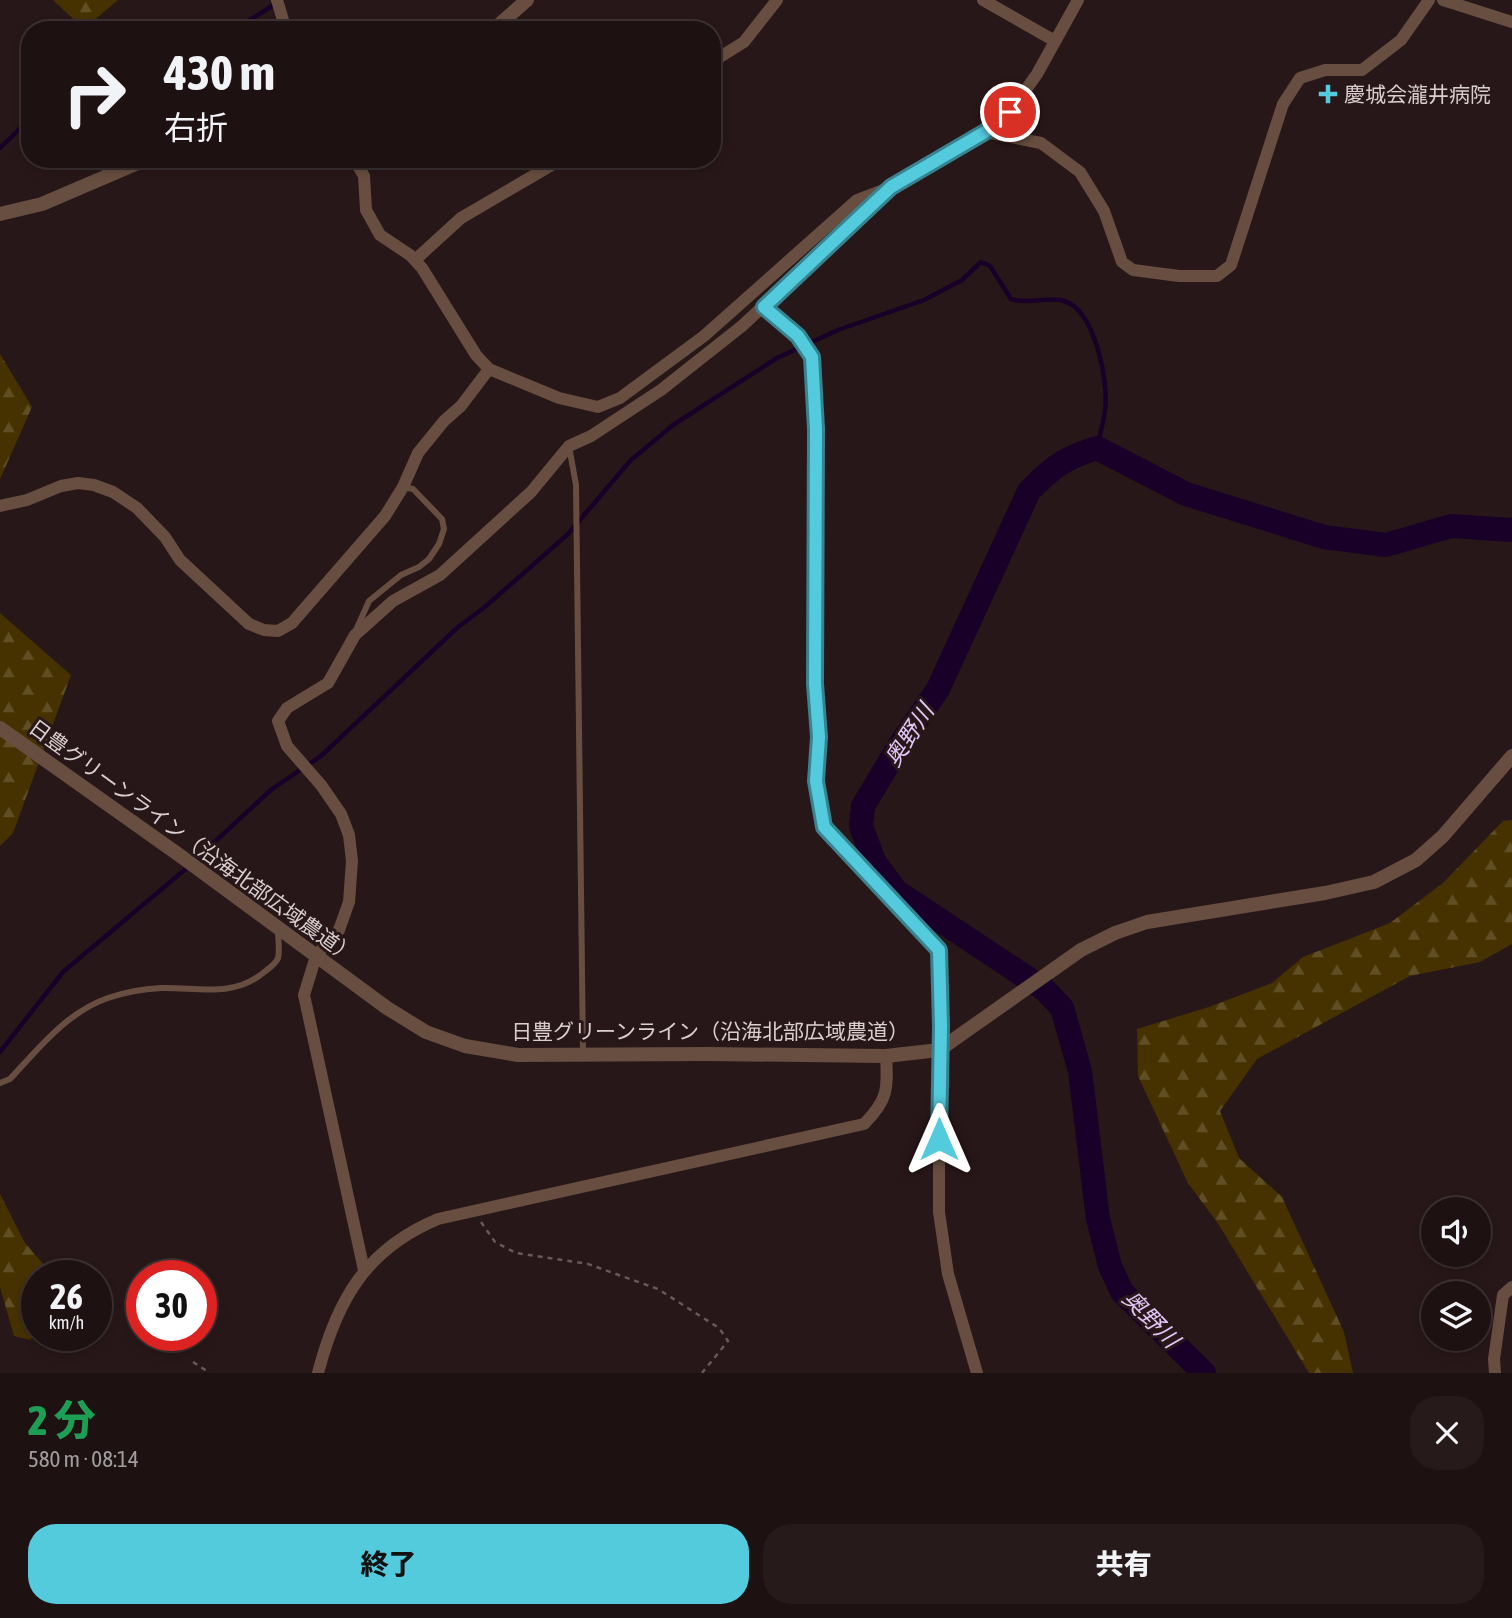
<!DOCTYPE html>
<html lang="ja">
<meta charset="utf-8">
<style>
:root{--surface:#1e1112;--page:#261a1b;--text:#f1f3f6;--muted:#a19d9f;--line:#3c3132;--accent:#54cadd}
body{margin:0;font-family:"Asap Condensed","Noto Sans JP",sans-serif;background:var(--page);color:var(--text);height:100vh;display:flex;flex-direction:column;font-size:26px;white-space:nowrap}
*{box-sizing:border-box;margin:0}
p{font-size:23px;color:var(--muted)}
.icon{flex:none;width:38px;height:38px;fill:none;stroke:currentColor;stroke-width:2;stroke-linecap:round;stroke-linejoin:round}
.map{position:relative;height:1373px;overflow:hidden}
.sheet{display:flex;flex-direction:column;background:var(--surface);flex:1}
.sheet>*{flex:none}
.hud{position:absolute;left:21px;top:21px;width:700px;height:147px;border-radius:28px;box-shadow:0 4px 10px #0003,0 0 0 2px var(--line);background:#1e1112;color:var(--text);overflow:hidden}
.fabs{position:absolute;left:1421px;top:1197px;display:grid;gap:14px}
.fabs a{display:grid;place-items:center;width:70px;height:70px;border-radius:50%;background:var(--surface);box-shadow:0 4px 10px #0003,0 0 0 2px var(--line);font-size:35px}
.speed{position:absolute;left:21px;top:1260px;display:flex;gap:14px;font-size:35px;font-weight:700;text-align:center}
.speed>*{display:grid;place-content:center;width:91px;height:91px;border-radius:50%;background:var(--surface);box-shadow:0 4px 10px #0003,0 0 0 2px var(--line);line-height:1}
.speed small{font-size:18px;font-weight:400}
.speed .limit{border:10px solid #d22;background:#fff;color:#111}
.pin{position:absolute;display:grid;place-items:center;width:60px;height:60px;color:#fff;margin:-30px;border:4px solid #fff;border-radius:50%;box-shadow:0 2px 7px #0007}
.me{position:absolute;width:77px;margin:-38px;rotate:0deg;stroke-linejoin:round;filter:drop-shadow(0 0 5px #0008)}
.turn{display:flex;align-items:center;gap:24px;height:147px;padding:0 28px;font-size:32px}
.turn .icon{width:91px;height:91px;stroke-width:2.5}
.turn b{display:block;font-size:49px;line-height:60px}
.round{display:grid;place-items:center;flex:none;width:74px;height:74px;border-radius:28px;background:var(--page)}
.headline{display:flex;align-items:center;justify-content:space-between;height:119px;padding:0 28px}
h1{font-size:42px;font-weight:800;line-height:52px;color:#1e9e55}
.primary-button{display:flex;gap:14px;margin-top:auto;padding:14px 28px}
.primary-button a{flex:1;height:80px;border-radius:28px;background:var(--accent);color:#111;font-size:28px;font-weight:800;line-height:80px;text-align:center}
.primary-button a+a{background:var(--page);color:var(--text)}
.map>svg:first-child{display:block}
.forest{fill:url(#forest-firs)}
.lines{fill:none;stroke-linecap:round;stroke-linejoin:round}
.stream{stroke:#180028;stroke-width:4.5}
.river{stroke:#180028;stroke-width:24}
.path{stroke:#675959;stroke-width:2.5;stroke-dasharray:5 5;stroke-linecap:butt}
.service{stroke:#684e40;stroke-width:6}
.minor{stroke:#684e40;stroke-width:12}
.tertiary{stroke:#684e40;stroke-width:14}
.route-casing{stroke:#378390;stroke-width:18}
.route{stroke:#54cadd;stroke-width:12}
.poi-dot{fill:#54cadd;stroke:#281718;stroke-width:2.5}
.labels{text-anchor:middle;dominant-baseline:central;stroke-width:6;stroke-linejoin:round;paint-order:stroke}
.poi-label{font-size:21px;fill:#dacfcf;stroke:#281718;text-anchor:start}
.street-label{font-size:21px;fill:#dacfcf;stroke:#281718}
.water-label{font-size:23px;font-style:italic;fill:#e2c6f8;stroke:#281718}
</style>
<div class="map">
<svg width="1512" height="1373" viewBox="0 0 1512 1373">
<defs>
<pattern id="forest-firs" width="22" height="20" patternUnits="userSpaceOnUse" patternTransform="scale(1.75)"><rect width="22" height="20" fill="#463100"/><path d="M5 1l3.5 6h-7zM16 11l3.5 6h-7z" fill="#604e24"/></pattern>
</defs>
<rect width="100%" height="100%" fill="#281718"/>
<g class="forest">
<polygon points="53,0 118,0 84,29"/>
<polygon points="0,354 32,407 0,479"/>
<polygon points="0,613 71,675 13,833 0,846"/>
<polygon points="1512,820 1512,944 1480,962 1410,976 1257,1059 1220,1111 1239,1158 1282,1197 1344,1332 1353,1373 1309,1373 1219,1225 1188,1183 1138,1076 1137,1029 1209,1007 1272,983 1303,957 1390,923 1443,883 1503,821"/>
<polygon points="0,1194 25,1243 46,1267 44,1276 37,1276 37,1311 31,1340 14,1336 0,1287"/>
</g>
<g class="lines">
<g class="stream">
<polyline points="234,30 275,4"/>
<polyline points="0,148 30,119"/>
<path d="M194,861l78,-72 49,-33 136,-128 29,-22 82,-72 62,-73 43,-36 104,-67 61,-28 86,-30 38,-20 19,-18 9,4 21,33c18,6 37,-3 53,2 31,9 45,81 41,110 -2,12 -5,24 -8,37"/>
<polyline points="0,1052 63,972 188,867"/>
</g>
<path class="river" d="M1204,1373l-82,-81 -12,-26 -12,-47 -18,-148 -18,-63 -18,-19 -148,-98 -22,-30 -13,-35 2,-20 38,-63 37,-54 91,-198c24,-24 35,-33 68,-43l89,46 138,43 62,8 65,-19 61,4"/>
<g class="path">
<polyline points="481,1222 495,1242 516,1253 588,1264 658,1289 719,1328 728,1341 702,1373"/>
<polyline points="193,1362 210,1373"/>
</g>
<g class="service">
<polyline points="764,307 798,336 812,357 816,429 815,684 819,737 816,781 824,827 939,950 941,1025 939,1048"/>
<polyline points="569,446 576,485 583,1053"/>
<polyline points="356,630 369,601 401,575 419,567 429,559 439,544 444,529 442,519 413,489 403,487"/>
<path d="M0,1083l10,-4c29,-31 57,-67 98,-81 17,-6 35,-9 53,-10 35,-1 72,10 102,-15 5,-4 13,-9 15,-15 2,-7 0,-19 0,-27"/>
</g>
<g class="minor">
<polyline points="277,0 286,30"/>
<polyline points="983,0 1055,41"/>
<polyline points="1443,0 1512,22"/>
<polyline points="712,62 744,42 777,0"/>
<polyline points="985,132 1041,143 1080,172 1104,211 1122,262 1133,270 1179,276 1217,276 1231,265 1283,104 1300,78 1325,70 1362,70 1401,40 1429,0"/>
<polyline points="354,159 364,176 366,210 380,235 410,255 422,268 476,355 489,369 559,398 598,407 620,398 704,336 857,200 891,187 985,132 1010,112 1037,74 1078,0"/>
<polyline points="415,260 461,218 562,159"/>
<polyline points="0,506 27,500 61,486 78,483 94,485 113,492 137,508 165,537 180,560 249,624 264,630 278,631 292,623 385,516 403,487 418,453 444,421 461,406 489,369"/>
<polyline points="939,1050 939,1212 948,1274 977,1373"/>
<polyline points="364,1270 304,995 316,956 339,930 349,902 352,861 349,835 341,814 321,785 287,746 278,721 287,708 328,683 355,635 393,601 440,575 531,492 569,446 591,436 661,390 742,326 891,187"/>
<path d="M318,1373c19,-73 48,-124 120,-154l426,-95c24,-24 24,-35 22,-68"/>
<polyline points="1495,1373 1494,1359 1503,1295 1512,1287"/>
</g>
<g class="tertiary">
<polyline points="493,30 527,0"/>
<polyline points="0,214 42,204 147,159"/>
<polyline points="0,728 182,857 387,1008 426,1032 465,1046 518,1055 708,1054 886,1056 939,1050 1081,950 1115,933 1147,922 1325,893 1374,882 1416,860 1443,836 1512,756"/>
</g>
</g>
<g class="lines">
<defs>
<polyline id="route" points="939,1139 941,1026 939,950 824,827 816,781 819,737 815,684 816,429 812,357 798,336 764,307 891,187 985,132 1010,112"/>
</defs>
<use href="#route" class="route-casing"/>
<use href="#route" class="route"/>
</g>
<path class="poi-dot" d="M1324.5 83.5h7v7h7v7h-7v7h-7v-7h-7v-7h7z"/>
<g class="labels">
<g class="poi-label">
<text x="1344" y="94">慶城会瀧井病院</text>
</g>
<g class="street-label">
<text transform="translate(193 841) rotate(36)">日豊グリーンライン（沿海北部広域農道）</text>
<text x="710" y="1031">日豊グリーンライン（沿海北部広域農道）</text>
</g>
<g class="water-label">
<text transform="translate(909 735) rotate(-57)">奥野川</text>
<text transform="translate(1151 1319) rotate(46)">奥野川</text>
</g>
</g>
</svg>
<div class="fabs">
<a><svg class="icon" aria-label="sound" viewBox="0 0 24 24"><path d="M4 9h4l5-4v14l-5-4H4zM17 9q2 3 0 6"/></svg></a>
<a><svg class="icon" aria-label="layers" viewBox="0 0 24 24"><path d="M12 4l9 5-9 5-9-5zM3 14l9 5 9-5"/></svg></a>
</div>
<div class="speed"><div>26<small>km/h</small></div><div class="limit">30</div></div>
<div class="pin" style="left:1010px;top:112px;background:#d93025"><svg class="icon" aria-label="arrive" viewBox="0 0 24 24"><path d="M6 21V4h12l-3 4 3 4H6"/></svg></div>
<svg class="me" style="left:939px;top:1139px" viewBox="-20 -20 40 40"><path d="M0-17L14 15 0 8-14 15z" fill="#54cadd" stroke="#fff" stroke-width="4"/></svg>
<div class="hud">
<div class="turn"><svg class="icon" aria-label="right" viewBox="0 0 24 24"><path d="M7 20v-9h11M14 6l5 5-5 5"/></svg><div><b>430 m</b>右折</div></div>
</div>
</div>
<section class="sheet">
<div class="headline"><div><h1>2 分</h1><p>580 m · 08:14</p></div><a class="round"><svg class="icon" aria-label="close" viewBox="0 0 24 24"><path d="M6 6l12 12M18 6L6 18"/></svg></a></div>
<div class="primary-button"><a>終了</a><a>共有</a></div>
</section>
